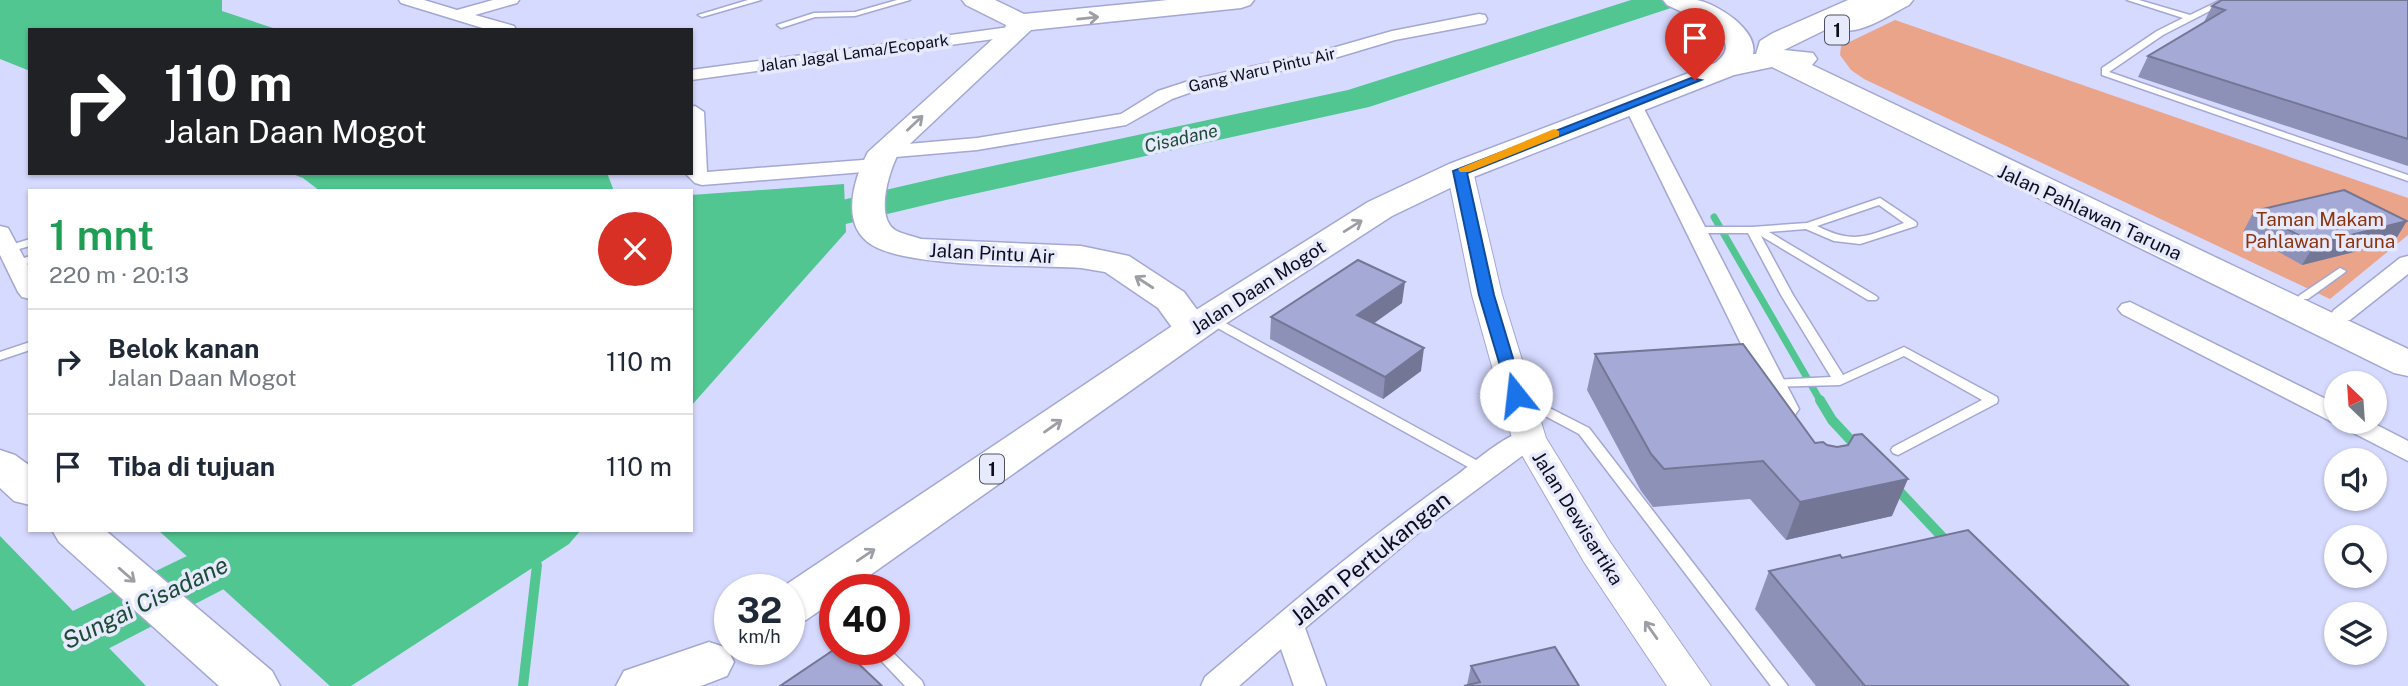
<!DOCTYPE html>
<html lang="id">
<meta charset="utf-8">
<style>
:root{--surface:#fff;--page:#f2f2f3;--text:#1f2937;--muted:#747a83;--line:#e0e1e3}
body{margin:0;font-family:"Public Sans",sans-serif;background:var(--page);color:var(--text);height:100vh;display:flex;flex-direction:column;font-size:26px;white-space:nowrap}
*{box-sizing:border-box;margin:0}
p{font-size:23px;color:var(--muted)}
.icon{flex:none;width:38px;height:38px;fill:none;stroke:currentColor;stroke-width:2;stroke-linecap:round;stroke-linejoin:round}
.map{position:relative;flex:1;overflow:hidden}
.panel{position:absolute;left:28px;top:189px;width:665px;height:343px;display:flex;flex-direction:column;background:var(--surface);border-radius:0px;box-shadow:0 2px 5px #0004}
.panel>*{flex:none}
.top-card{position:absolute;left:28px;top:28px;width:665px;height:147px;border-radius:0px;box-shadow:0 2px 5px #0004;background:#202124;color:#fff;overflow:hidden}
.needle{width:46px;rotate:335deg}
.buttons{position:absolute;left:2324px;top:371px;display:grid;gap:14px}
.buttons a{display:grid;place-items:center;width:63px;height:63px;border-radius:50%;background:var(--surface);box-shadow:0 2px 5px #0004;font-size:35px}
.speed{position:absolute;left:714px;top:574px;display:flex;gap:14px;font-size:35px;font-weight:700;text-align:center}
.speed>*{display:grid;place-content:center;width:91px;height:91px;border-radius:50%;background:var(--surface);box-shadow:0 2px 5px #0004;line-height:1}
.speed small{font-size:18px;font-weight:400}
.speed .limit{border:10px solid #d22;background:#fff;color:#111}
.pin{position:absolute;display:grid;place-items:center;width:60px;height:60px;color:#fff;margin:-72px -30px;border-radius:50% 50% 50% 0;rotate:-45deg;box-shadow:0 0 7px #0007}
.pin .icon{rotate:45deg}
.me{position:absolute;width:77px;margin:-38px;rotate:344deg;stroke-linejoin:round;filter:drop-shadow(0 0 5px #0008)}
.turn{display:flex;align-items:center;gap:24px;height:147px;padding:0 21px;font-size:32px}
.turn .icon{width:91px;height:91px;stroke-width:2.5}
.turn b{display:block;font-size:49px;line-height:60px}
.round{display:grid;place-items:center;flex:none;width:74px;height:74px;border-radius:37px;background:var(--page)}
.summary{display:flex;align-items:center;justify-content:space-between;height:119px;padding:0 21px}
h1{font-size:42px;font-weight:600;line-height:52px;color:#1e9e55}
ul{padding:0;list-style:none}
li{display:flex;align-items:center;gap:21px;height:105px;padding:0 21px;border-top:2px solid var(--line)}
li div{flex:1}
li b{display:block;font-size:26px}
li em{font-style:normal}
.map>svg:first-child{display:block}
.green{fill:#eaa48a}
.water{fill:#51c690}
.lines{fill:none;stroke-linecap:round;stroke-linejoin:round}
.stream-far1{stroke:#51c690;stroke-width:7}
.stream{stroke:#51c690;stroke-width:10}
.river{fill:#51c690;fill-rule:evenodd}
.service-casing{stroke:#a3a7d3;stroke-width:3}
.minor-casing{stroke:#a3a7d3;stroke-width:3}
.tertiary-casing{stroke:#a3a7d3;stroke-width:2}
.primary-casing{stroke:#a3a7d3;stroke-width:3}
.trunk-casing{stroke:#a3a7d3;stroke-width:3}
.service{fill:#fff;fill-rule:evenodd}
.minor{fill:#fff;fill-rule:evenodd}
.tertiary{fill:#fff;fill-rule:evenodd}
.primary{fill:#fff;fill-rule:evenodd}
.trunk{fill:#fff;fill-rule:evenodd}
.wall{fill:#8e91b7}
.shaded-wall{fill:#747695}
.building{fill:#a5a9d5;stroke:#747695;stroke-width:2}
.oneway{stroke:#9e9fa5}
.route{fill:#1a73e8;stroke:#114b97;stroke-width:2}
.slow{fill:#f59e0b}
.labels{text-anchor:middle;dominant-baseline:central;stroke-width:7;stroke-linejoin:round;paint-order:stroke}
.far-street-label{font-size:16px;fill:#0d0e1d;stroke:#e7e9fc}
.shield{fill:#e7e9fc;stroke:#4e5060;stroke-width:2}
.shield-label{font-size:18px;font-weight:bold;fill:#0d0e1d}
.far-water-label{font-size:18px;font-style:italic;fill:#1c4b35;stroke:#e7e9fc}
.street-label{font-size:19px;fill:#0d0e1d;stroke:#e7e9fc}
.park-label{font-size:19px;fill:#8c340d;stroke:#e7e9fc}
.near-street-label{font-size:23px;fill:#0d0e1d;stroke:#e7e9fc}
.near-water-label{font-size:24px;font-style:italic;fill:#1c4b35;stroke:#e7e9fc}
</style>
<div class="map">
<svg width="2408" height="686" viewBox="0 0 2408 686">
<rect width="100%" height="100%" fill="#d6daff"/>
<polygon class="green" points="1895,20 2408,198 2408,235 2330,299 1864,79 1851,70 1840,55 1841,46"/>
<g class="water">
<polygon points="0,0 222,0 222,11 279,30 30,30 30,71 0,59"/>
<polygon points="290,173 607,173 614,191 320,191 303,178"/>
<polygon points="844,184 846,232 691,406 691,195"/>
<polygon points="158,530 581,530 569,544 351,686 330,686"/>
<polygon points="0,536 146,686 0,686"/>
</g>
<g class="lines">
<polyline class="stream-far1" points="1714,217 1821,402"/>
<g class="stream">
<polyline points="1820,400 1832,420 1858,448"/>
<polyline points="1896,488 1947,542"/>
<polyline points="523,686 537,565"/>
</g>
<g class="river">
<polygon points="1631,0 1678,0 1674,7 1369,107 946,200 691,261 691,235 946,176 1348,90"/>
<polygon points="241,530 319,530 311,544 36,686 0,686 0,646"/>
</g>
<defs>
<g id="service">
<polygon points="748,0 761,0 702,17 698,15"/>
<polygon points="897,0 910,0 855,16 815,17 781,28 777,25 814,13 855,12"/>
<polygon points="2127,0 2139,0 2190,15 2221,0 2231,0 2163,35 2109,72 2408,175 2408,181 2102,75 2102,68 2157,31 2183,18"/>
<path d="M1880,198l36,24 1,2 -1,2 -56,18 -26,-3 -28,-12 -37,3 107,64 2,2 -2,2h-8l-107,-64 32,59 50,80 61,-28 93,50 1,3 -1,3 -99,52 -5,-2 -2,-3 2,-3 89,-47 -78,-44 -64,29 -73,2 -1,-3 1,-3 5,-1 59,-3 -50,-82 -33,-62h-52l-5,-3 5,-3h56l55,-4zM1879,205l25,18c-37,13 -49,22 -87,3z"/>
<polygon points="30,239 30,246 8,252 2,249 4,247"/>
<polygon points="30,256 30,263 16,267 10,264 12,262"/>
<polygon points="2340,268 2346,271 2344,273 2308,299 2300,299 2298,297 2300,295"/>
<polygon points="1209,314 1487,466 1489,469 1487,472 1477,472 1205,321 1203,318 1205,315"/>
<polygon points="30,342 30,350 0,360 0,352"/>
<polygon points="1522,394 1589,428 1788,686 1771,686 1579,434 1517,401 1516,398"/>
<path d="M818,586l5,2 12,11v16c-10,-3 -20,-14 -25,-23l3,-4z"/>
<polygon points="870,649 889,649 922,681 924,686 905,686"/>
</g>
<g id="minor">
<polygon points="399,0 424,0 457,10 493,0 519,0 517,3 475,15 514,26 516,30 489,30 401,3"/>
<polygon points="1479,14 1485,15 1487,19 1485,23 1395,40 1318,63 1206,87 1172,99 1126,125 977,150 884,158 877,156 874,152 877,148 884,146 977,138 1121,114 1158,91 1195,79 1315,53 1392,31"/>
<polygon points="1017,26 1025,31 1023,35 691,80 691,70"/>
<polygon points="1632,97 1641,103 1799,409 1795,415 1786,417 1777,415 1773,409 1623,103"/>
<polygon points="695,106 704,112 707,172 876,159 883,161 886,165 883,169 876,171 702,185 695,183 685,173 691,173 691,107"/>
<polygon points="0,226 8,228 30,269 30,299 22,297 18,292 0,255"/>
<polygon points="2408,256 2408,274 2350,320 2334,320 2330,315 2334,310 2400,258"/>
<polygon points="2130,302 2336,404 2336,422 2371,422 2408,441 2408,461 2122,314 2118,309 2122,304"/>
<path d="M1529,429l9,3 4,6 -4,6 -120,89 -113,95 21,58h-32l-13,-37 -42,37h-38l4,-9c82,-70 164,-140 252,-202 21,-16 46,-39 72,-46z"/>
</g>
<polygon id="tertiary" points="1460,163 1469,165 1473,171 1502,295 1546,438 1610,542 1711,686 1667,686 1584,562 1512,438 1472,295 1447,171 1451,165"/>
<path id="primary" d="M962,0h33l29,14 144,-14h86l-4,5 -9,3 -210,22 -134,126c-8,17 -22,60 -2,74 7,4 18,6 26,9l160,7 48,10 55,36 27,37 -6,8 -13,3 -13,-3 -21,-29 -53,-36 -24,-4c-47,-3 -172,0 -209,-23 -33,-20 -18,-67 -4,-93l137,-124 1,-3 -40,-20z"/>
<g id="trunk">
<path d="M1663,0c11,0 24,0 34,0 21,4 61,30 56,54h3l4,-13 13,-8 75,-33h65l-4,5c-20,10 -48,30 -70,25l-4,-5 -51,25 29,3 4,6 -5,6 596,284v27l-14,-3 -622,-306 -38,8 -263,103 -79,38 -170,110 -373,264h-14v10l-29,20 -17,5v-35h-11l418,-280 172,-108 81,-38 266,-101c36,-26 -28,-48 -48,-58z"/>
<polygon points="0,450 15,455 30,466 30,505 14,501 0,488"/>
<polygon points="52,530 105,530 272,671 280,686 219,686 59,542"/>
<polygon points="709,642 727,648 734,662 727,676 701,686 616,686 624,671"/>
</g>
</defs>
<use href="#service" class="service-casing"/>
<use href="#minor" class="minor-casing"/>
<use href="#tertiary" class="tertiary-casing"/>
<use href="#primary" class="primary-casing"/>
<use href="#trunk" class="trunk-casing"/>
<use href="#service" class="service"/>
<use href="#minor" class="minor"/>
<use href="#tertiary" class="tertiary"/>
<use href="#primary" class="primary"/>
<use href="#trunk" class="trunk"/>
</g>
<g class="wall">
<polygon points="2408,0 2408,166 2138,77 2148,56 2204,22 2212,6"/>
<polygon points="2254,211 2394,242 2302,265 2243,232"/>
<polygon points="1402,303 1374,323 1421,371 1383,399 1270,339 1271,317"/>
<polygon points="1595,354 1815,443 1892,516 1786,540 1750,499 1653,507 1641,491 1587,390"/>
<polygon points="1842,558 2129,686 1816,686 1755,609 1769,571"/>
<polygon points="1471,666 1579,686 1467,685"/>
</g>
<g class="shaded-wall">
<polygon points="2407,221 2394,242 2302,265 2315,244"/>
<polygon points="1405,282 1402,303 1355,337 1357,315"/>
<polygon points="1424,348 1421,371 1383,399 1385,377"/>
<polygon points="1908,479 1892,516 1786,540 1800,502"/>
</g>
<g class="building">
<polygon points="2222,0 2408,0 2408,139 2148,56 2225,10 2212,6"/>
<polygon points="2344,190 2407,221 2315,244 2254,211"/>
<polygon points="1358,260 1405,282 1357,315 1424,348 1385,377 1271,317"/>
<polygon points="1743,344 1815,443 1823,442 1827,445 1837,447 1848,445 1854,435 1862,434 1908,479 1800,502 1763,461 1664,469 1651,454 1595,354"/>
<polygon points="1968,530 2129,686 1865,686 1769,571 1840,555 1842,558"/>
<polygon points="1555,647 1579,686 1464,686 1480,682 1471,666"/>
<polygon points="835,649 843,649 882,686 780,686"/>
</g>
<defs><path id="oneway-shaft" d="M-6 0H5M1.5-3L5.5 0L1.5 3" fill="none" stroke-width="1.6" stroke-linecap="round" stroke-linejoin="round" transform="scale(1.75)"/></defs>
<g class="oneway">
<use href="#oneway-shaft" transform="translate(1088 18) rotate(-6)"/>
<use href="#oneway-shaft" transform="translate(915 123) rotate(-43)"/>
<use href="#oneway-shaft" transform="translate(1353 226) rotate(-32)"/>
<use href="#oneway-shaft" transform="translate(1144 282) rotate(-147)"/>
<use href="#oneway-shaft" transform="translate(1053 426) rotate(-35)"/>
<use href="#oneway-shaft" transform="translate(866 555) rotate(-34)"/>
<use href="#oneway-shaft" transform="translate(127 575) rotate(41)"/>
<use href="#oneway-shaft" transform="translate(1651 630) rotate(-125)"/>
</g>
<polygon class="route" points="1691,78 1701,80 1467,173 1494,295 1524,395 1516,400 1510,399 1479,295 1453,171"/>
<polygon class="slow" points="1554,129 1559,131 1559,136 1469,172 1460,172 1458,169"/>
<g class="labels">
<g class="far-street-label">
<text transform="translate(854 53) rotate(-8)">Jalan Jagal Lama/Ecopark</text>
<text transform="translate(1262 70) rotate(-13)">Gang Waru Pintu Air</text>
</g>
<g class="shield">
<rect x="1825" y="15.5" width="24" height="29" rx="5"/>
<rect x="980" y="454.5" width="24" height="29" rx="5"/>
</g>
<g class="shield-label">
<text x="1837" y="30">1</text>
<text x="992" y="469">1</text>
</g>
<g class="far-water-label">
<text transform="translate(1181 138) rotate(-13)">Cisadane</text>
</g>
<g class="street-label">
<text transform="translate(2090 212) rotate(25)">Jalan Pahlawan Taruna</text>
<text transform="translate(992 253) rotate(3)">Jalan Pintu Air</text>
<text transform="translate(1258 287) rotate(-33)">Jalan Daan Mogot</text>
<text transform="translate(1578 518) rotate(58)">Jalan Dewisartika</text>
</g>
<g class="park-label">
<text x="2320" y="219">Taman Makam<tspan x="2320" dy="22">Pahlawan Taruna</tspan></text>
</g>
<g class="near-street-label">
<text transform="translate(1370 558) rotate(-39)">Jalan Pertukangan</text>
</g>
<g class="near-water-label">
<text transform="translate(145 602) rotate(-26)">Sungai Cisadane</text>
</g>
</g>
</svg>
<div class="buttons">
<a><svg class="needle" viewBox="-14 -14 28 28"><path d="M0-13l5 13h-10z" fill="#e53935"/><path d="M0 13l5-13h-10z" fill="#747a83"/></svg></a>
<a><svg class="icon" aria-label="sound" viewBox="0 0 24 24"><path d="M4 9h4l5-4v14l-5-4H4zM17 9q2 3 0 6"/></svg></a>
<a><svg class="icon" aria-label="search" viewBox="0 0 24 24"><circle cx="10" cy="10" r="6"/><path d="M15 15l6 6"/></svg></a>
<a><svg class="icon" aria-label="layers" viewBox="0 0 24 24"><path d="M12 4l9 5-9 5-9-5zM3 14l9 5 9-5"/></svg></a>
</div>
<div class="speed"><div>32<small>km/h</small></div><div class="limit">40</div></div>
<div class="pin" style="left:1695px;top:80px;background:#d93025"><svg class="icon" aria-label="arrive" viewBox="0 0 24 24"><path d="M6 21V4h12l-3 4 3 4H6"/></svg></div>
<svg class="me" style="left:1516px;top:395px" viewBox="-20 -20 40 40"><circle r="19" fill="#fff"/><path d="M0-13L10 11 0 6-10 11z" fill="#1a73e8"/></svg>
<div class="top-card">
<div class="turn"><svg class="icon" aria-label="right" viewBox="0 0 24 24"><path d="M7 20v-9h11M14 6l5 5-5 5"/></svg><div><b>110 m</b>Jalan Daan Mogot</div></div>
</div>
<section class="panel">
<div class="summary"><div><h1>1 mnt</h1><p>220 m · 20:13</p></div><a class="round" style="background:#d93025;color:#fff"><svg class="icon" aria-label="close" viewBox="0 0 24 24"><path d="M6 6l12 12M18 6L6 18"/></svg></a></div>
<ul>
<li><svg class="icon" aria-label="right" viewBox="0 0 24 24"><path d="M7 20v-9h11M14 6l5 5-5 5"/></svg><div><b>Belok kanan</b><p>Jalan Daan Mogot</p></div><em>110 m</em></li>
<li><svg class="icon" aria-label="arrive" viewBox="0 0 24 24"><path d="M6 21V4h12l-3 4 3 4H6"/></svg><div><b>Tiba di tujuan</b></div><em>110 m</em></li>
</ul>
</section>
</div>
